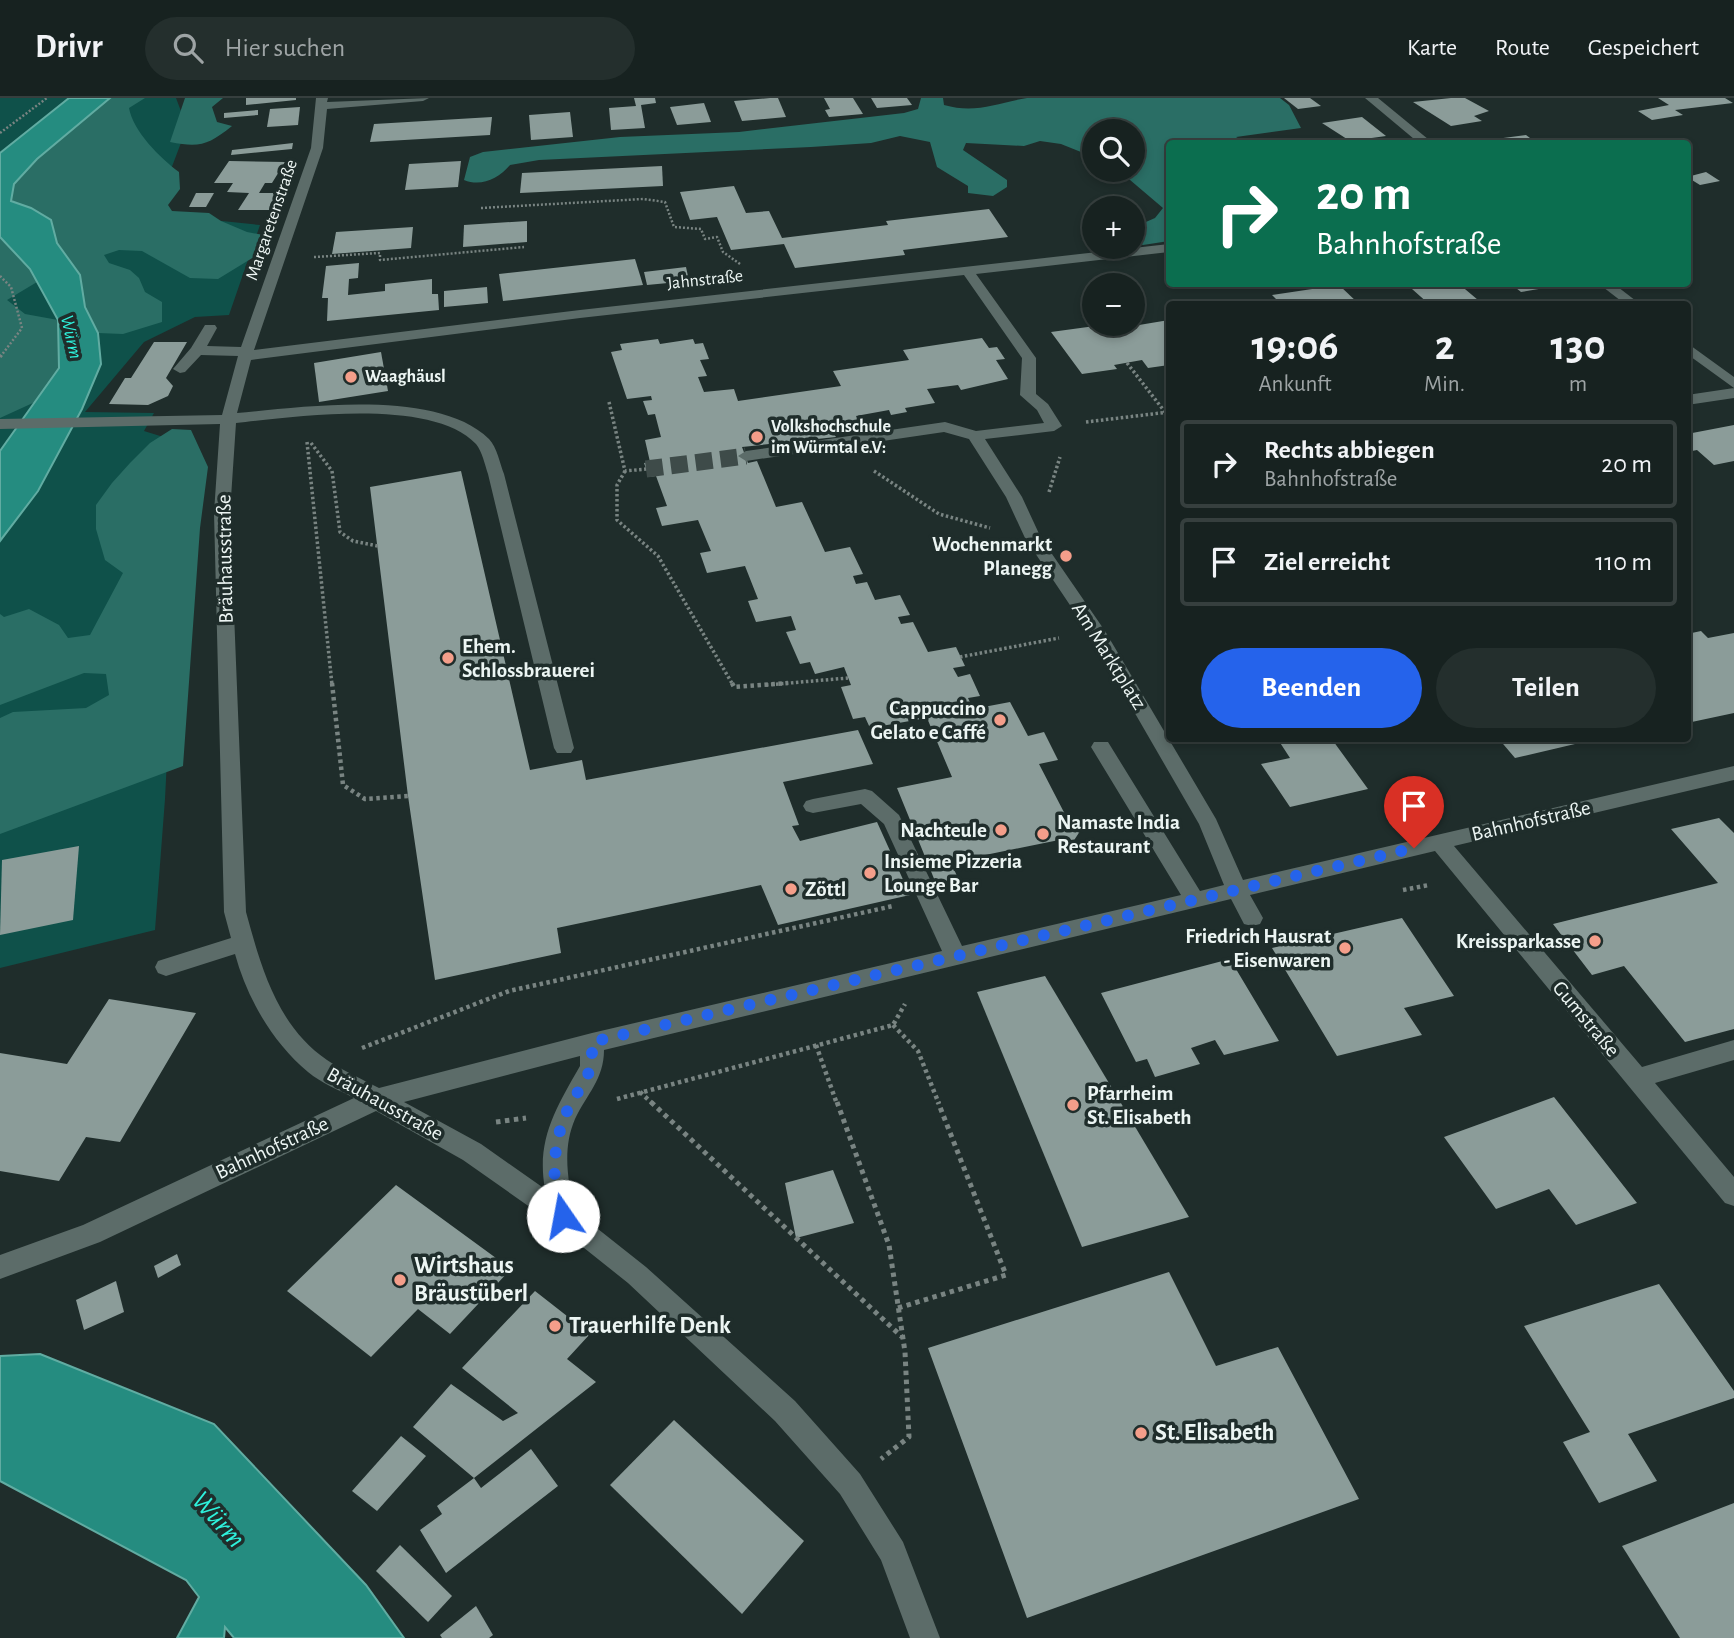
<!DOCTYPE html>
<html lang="de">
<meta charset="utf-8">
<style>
:root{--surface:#172220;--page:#242f2d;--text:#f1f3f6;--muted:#9ea4a5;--line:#363f3e;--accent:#2563eb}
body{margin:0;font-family:"Alegreya Sans",sans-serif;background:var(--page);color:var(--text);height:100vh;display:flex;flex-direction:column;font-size:26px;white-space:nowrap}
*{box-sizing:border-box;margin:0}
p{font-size:23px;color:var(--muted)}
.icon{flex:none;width:38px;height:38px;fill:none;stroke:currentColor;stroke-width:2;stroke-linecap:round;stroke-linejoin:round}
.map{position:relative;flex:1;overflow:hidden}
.drawer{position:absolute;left:1166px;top:203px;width:525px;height:441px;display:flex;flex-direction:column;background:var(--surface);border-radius:7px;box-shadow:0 4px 10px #0003,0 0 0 2px var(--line)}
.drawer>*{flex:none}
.hud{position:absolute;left:1166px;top:42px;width:525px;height:147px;border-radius:7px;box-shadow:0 4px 10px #0003,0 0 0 2px var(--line);background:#0b6e4f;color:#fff;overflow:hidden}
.tools{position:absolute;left:1082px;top:21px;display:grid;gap:14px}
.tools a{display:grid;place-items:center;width:63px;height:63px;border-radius:50%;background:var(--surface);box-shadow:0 4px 10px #0003,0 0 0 2px var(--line);font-size:35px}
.pin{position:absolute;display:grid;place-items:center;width:60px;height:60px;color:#fff;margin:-72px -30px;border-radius:50% 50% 50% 0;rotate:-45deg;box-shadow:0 0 7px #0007}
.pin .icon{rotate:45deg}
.me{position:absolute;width:77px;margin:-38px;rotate:348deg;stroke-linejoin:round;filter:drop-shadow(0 0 5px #0008)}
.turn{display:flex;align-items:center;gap:24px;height:147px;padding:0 35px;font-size:32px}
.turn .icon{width:91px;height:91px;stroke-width:2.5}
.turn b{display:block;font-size:49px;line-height:60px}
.eta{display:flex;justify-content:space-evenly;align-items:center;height:119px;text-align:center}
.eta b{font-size:42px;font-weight:700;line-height:49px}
.primary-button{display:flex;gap:14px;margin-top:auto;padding:14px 35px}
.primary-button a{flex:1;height:80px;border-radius:42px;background:var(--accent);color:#fff;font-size:28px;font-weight:700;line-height:80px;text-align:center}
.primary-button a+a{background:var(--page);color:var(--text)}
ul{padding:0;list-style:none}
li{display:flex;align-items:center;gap:21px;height:88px;margin:0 14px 10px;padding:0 21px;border:4px solid var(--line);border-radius:7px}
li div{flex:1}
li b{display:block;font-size:26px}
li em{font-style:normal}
header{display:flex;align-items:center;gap:42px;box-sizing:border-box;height:98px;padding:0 35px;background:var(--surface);border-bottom:2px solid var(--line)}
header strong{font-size:33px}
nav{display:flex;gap:38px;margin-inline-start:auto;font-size:24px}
.search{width:490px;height:63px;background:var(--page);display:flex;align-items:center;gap:18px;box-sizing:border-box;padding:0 24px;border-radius:38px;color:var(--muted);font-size:26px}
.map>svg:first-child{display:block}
.green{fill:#0f514a}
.forest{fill:#2a6e65}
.water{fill:#258c80;stroke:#61aca2;stroke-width:2}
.building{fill:#8b9c99}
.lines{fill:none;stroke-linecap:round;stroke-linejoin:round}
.minor-tunnel{stroke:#3e4b49;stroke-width:17;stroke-dasharray:17 8;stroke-linecap:butt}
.path-far3{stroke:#798482;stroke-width:2.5;stroke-dasharray:2 2;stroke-linecap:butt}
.path-far2{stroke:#798482;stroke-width:3.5;stroke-dasharray:2.5 2.5;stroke-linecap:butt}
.path-far1{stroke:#798482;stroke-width:4.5;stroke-dasharray:3.5 3.5;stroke-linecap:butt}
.path{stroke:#798482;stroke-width:5;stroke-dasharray:4.5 4.5;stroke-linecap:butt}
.minor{fill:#5c6c69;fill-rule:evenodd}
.route{stroke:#2563eb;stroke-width:12;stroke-dasharray:0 21.6}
.poi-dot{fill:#f49e8a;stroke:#1f2d2b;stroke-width:2.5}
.labels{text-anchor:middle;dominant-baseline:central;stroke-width:7;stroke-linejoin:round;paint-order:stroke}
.far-street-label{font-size:18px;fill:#ecf5f3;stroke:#1f2d2b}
.far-poi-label{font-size:18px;font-weight:bold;fill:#ecf5f3;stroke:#1f2d2b;text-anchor:start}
.far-water-label{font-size:19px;font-style:italic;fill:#2ef0db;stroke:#1f2d2b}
.poi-label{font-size:21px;font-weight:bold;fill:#ecf5f3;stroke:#1f2d2b;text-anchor:end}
.street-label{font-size:21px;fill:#ecf5f3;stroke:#1f2d2b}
.near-poi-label{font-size:24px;font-weight:bold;fill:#ecf5f3;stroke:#1f2d2b;text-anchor:start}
.near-water-label{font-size:28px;font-style:italic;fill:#2ef0db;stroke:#1f2d2b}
</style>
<header>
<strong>Drivr</strong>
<div class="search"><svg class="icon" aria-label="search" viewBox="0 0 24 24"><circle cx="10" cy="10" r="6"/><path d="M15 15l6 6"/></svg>Hier suchen</div>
<nav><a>Karte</a><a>Route</a><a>Gespeichert</a></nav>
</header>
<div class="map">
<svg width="1734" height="1540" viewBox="0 0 1734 1540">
<rect width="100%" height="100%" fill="#1f2d2b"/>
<polygon class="green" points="0,0 176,0 187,29 154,116 260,127 229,217 195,219 144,244 85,314 154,315 144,333 183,345 165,701 155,832 0,870"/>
<g class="forest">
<path d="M110,0h35l-16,10c4,23 31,50 50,64l1,17 -12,16 4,6 37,2 12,8 26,11 22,4 3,4 -10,12 -44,27 -28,-1 -48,-27 -23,-1 -15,5 5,8 21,7 9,8 6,14 17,10v20l-39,12 -25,-1 -41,-90 -6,-23 -41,-19 4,-17 23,-25z"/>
<path d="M185,0h38l-11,9 5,15 15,4c-24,19 -32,22 -62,16z"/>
<path d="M921,0h22l1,7c32,9 52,-2 83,-7h253l9,7 12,23 -65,9 10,6 -77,1v97l-26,4 -11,-4v-13l23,-10 8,-10 -40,-34 -13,-4h22v-39h-38v33l-10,-3 2,-7 -25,-10 -21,-3 -16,5 -58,-3 -3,7 44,30v7l-14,9 -25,-3v-7l-31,-19 -7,-25 -30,-6 -29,7 -60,4 -272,13 -29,5c-12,14 -29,22 -46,15l6,-23 13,-5 137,-15 119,-5 165,-19 14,-4z"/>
<polygon points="0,139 30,171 37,184 7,202 25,216 58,222 59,270 35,304 0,320"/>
<polygon points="172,331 191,332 208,369 200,430 183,668 0,736 0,620 13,614 86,610 109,597 106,576 84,575 0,607 0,516 4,519 29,511 59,527 68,540 90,537 123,475 105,462 96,431 96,407 112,385 130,365 150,345"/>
</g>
<g class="water">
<polygon points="69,0 110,0 37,61 14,86 11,103 31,110 51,122 57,145 80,177 85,209 98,235 101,266 82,311 38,393 0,443 0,353 59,270 58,222 30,171 0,139 0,55"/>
<polygon points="40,1256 214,1326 366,1487 404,1540 234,1540 225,1529 224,1540 177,1540 199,1499 186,1482 0,1383 0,1258"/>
</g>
<g class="building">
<polygon points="246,0 296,0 296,2 246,7"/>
<polygon points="634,0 655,0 656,5 641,7 645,30 611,32 609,10 636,8"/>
<polygon points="770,0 778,0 786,19 742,23 734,3"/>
<polygon points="824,0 853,0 863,16 829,19 825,12 830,11"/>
<polygon points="871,0 907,0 912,7 877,10"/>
<polygon points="1284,0 1310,0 1321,8 1298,11"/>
<polygon points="1451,0 1465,0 1489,13 1474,18 1482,23 1451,28 1413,4"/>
<polygon points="1658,0 1725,0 1733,5 1675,12 1683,17 1652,22 1638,13 1669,7"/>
<polygon points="704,5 711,24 677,27 670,9"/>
<polygon points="300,9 298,27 267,29 270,11"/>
<polygon points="258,12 258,17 224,20 224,15"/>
<polygon points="570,14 573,39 531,42 529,17"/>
<polygon points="492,19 490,37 370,44 374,26"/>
<polygon points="1362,19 1386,38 1350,43 1322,25"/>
<polygon points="1526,37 1538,46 1474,46 1473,44"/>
<polygon points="293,45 292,51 231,57 232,52"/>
<polygon points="229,63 285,64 272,85 265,85 259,95 283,95 273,112 238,112 249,95 227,94 233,85 214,85"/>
<polygon points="461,63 458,89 405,92 409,66"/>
<polygon points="662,68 663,88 520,95 522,75"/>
<polygon points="1706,74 1720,83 1700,87 1687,79"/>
<polygon points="734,88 746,115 769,113 782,140 888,127 886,123 989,111 1008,139 903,152 905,157 795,170 784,146 731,152 717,119 690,122 680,94"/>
<polygon points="196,95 214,95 206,109 189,109"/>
<polygon points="527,123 527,144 463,149 464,127"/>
<polygon points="413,129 411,150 332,156 336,134"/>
<polygon points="635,161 643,187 503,203 499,176"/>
<polygon points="359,165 358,180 349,181 348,197 385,193 385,186 432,181 432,196 438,196 439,212 327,223 328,200 322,200 326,168"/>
<polygon points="686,169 689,183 647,187 644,174"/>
<polygon points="1448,186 1459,186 1478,202 1468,204 1471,206 1429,206 1412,191"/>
<polygon points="1511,186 1562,186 1562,187 1521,194"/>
<polygon points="1339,187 1359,206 1281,206 1272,197"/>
<polygon points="487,189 488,205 444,209 444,193"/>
<polygon points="1169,222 1169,267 1148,270 1142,262 1114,267 1117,271 1082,276 1051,234 1095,228 1093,226 1118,226 1121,230"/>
<polygon points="982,240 989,250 997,249 1005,261 996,262 1008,281 961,292 958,287 927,291 935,305 905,310 907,314 891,317 889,312 856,318 862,331 834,336 836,339 742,349 748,365 757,363 776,409 802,404 825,454 850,449 863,476 853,478 856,486 867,484 875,502 900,497 910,517 898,519 901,526 913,524 928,554 956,549 965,568 953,570 958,579 970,576 980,598 968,600 973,611 1010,604 1028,638 1044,634 1058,662 1039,666 1069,724 1082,730 1071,747 1059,742 951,764 959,783 937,788 897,690 952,679 927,620 870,630 865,619 853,621 841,589 851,587 844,569 815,576 810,564 800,566 786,534 796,532 791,518 756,524 748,503 758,501 745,468 707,475 700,455 711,453 698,422 662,428 656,410 667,408 656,378 649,379 644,365 650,364 645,342 661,339 655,316 648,317 643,303 652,302 651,298 627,301 611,254 622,252 620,246 658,241 660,246 693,241 695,246 703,245 709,261 700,262 707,278 698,279 704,294 734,291 738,303 841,288 833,273 909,262 903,252"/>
<polygon points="154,244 187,244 166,280 173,288 168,298 148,307 109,306 125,280 131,280"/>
<polygon points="381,254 388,293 319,304 314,265"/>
<polygon points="1734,327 1734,363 1714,367 1697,352 1687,354 1687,336"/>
<polygon points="461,373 530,672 582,662 586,682 858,632 873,666 783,684 799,727 792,728 800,743 877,724 910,797 778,827 761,787 557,830 561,855 435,882 408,698 370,389"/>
<polygon points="1701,533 1708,540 1734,535 1734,615 1687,625 1687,536"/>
<polygon points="1277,640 1331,640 1368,691 1290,709 1261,666 1290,660"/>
<polygon points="1498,640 1570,640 1575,646 1515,660"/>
<polygon points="1719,720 1734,735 1734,931 1685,944 1624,868 1592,877 1553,826 1718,785 1671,731"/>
<polygon points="79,748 73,822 0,837 2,762"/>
<polygon points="1402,820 1454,898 1404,910 1422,937 1337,958 1272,850"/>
<polygon points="1230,861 1279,943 1224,957 1215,942 1191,950 1200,966 1155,979 1147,961 1136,964 1101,895"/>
<polygon points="1045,878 1189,1119 1082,1149 977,894"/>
<polygon points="109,901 196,915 120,1044 86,1039 59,1083 0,1073 0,955 67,966"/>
<polygon points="1554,999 1637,1105 1576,1127 1549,1091 1496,1111 1444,1039"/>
<polygon points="833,1072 854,1125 796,1140 785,1085"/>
<polygon points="396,1087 511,1171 450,1236 418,1211 371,1259 287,1193"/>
<polygon points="177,1156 181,1167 158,1180 154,1168"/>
<polygon points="1169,1174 1216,1268 1278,1249 1359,1401 1027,1520 928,1250"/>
<polygon points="116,1183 124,1214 84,1232 76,1202"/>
<polygon points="1659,1186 1734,1293 1734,1300 1628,1336 1657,1383 1599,1405 1563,1344 1590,1334 1524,1228"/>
<polygon points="535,1193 590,1236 567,1261 596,1284 474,1380 413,1329 451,1286 503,1323 518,1315 462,1270"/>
<polygon points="674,1322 804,1443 742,1516 610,1387"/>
<polygon points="401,1338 426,1358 377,1413 352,1393"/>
<polygon points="531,1351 558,1388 446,1475 420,1432 442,1416 437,1408 474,1380 481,1390"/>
<polygon points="1734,1405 1734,1540 1680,1540 1622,1448"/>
<polygon points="400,1447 452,1498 428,1524 376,1473"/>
<polygon points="476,1508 493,1537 489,1540 442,1540 440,1537"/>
</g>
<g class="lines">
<polyline class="minor-tunnel" points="646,371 746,358"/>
<g class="path-far3">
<polyline points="0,35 47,0"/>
<polyline points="481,110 643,101 665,104 674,129 701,131 705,141 717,139 723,154 740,166"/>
<polyline points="314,159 380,155 380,162 524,149"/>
<polyline points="0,178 11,189 22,230 1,258"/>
</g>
<g class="path-far2">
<polyline points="0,259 2,256"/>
<polyline points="1127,265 1165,314"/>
<polyline points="609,304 625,373 646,371"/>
<polyline points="1086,324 1169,314"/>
<polyline points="307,344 332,587"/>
<polyline points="311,345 332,373 340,434 353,443 378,448"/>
<polyline points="625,373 617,387 617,422 658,458 733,587"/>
<polyline points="874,373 939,416 990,430"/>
<polyline points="1049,394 1060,359"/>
<polyline points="960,559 1059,540"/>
<polyline points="766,587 848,580"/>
</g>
<g class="path-far1">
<polyline points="332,585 343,687 365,701 408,698"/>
<polyline points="732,585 734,589 788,585"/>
<polyline points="1403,792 1429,787"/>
<polyline points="893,927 918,953 939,1006"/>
<polyline points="816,947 837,1006"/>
<polyline points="362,950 509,893 893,808"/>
<polyline points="640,994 653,1006"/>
<polyline points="617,1001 893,927 905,906"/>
</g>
<g class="path">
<polyline points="651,1004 902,1239"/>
<polyline points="837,1004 889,1147 905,1254 909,1339 881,1361"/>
<polyline points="496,1024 526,1020"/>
<polyline points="898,1210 1006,1177 938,1004"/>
</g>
<g class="minor">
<path d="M316,0h12l-1,4 102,-4 -6,3 -96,8 -4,39 -69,202 326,-40 589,-66v8l-193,22 60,84v36l12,10 14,22 -8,5 -69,8 37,58 19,41 64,93 111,188 27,61 491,-114v14l-280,66 188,221 92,-27v20l-79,23 79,94v29l-9,-3 -290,-352 -185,44 13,23 -3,6 -8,2 -8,-2 -13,-25 -627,151c0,29 -17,44 -29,69 -13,30 -7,61 -1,91l72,57 149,134 65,73 43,68 37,96h-30l-29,-78 -41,-66 -65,-73 -147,-138 -74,-59 -91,-64 -87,-49 -276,131 -100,37v-24l83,-30 271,-127c-15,-8 -33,-15 -46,-26 -36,-30 -61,-74 -73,-118l-69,22 -8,-3 -3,-6 3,-6 73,-23 -7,-26 -10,-399 6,-89 -220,5v-10l222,-4 16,-59 -37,-1 -16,17 -5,1 -7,-4 18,-21 14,-23h10l2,3 -10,18 34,1 70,-199zM964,177l58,83 -2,37 17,15 7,13 -68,8 -31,-9 -199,29 -8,5 8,5 198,-29 25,7 37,58 19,41 63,94 111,192 25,61 -24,6 -92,-149h-14l-3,5 90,148 -219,51 -63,-131 -27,-24 -7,-2 -52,10 -7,2 -3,5 3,5 7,2 48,-9 23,20 58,127 -350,82 -213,55c-17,-9 -36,-17 -52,-28 -50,-34 -66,-93 -81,-148l-16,-399 6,-90c59,-6 195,-26 240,21 6,7 9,21 12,30l66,274 3,5h14l3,-5 -70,-274c-4,-10 -7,-27 -15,-35 -52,-51 -185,-32 -252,-26l14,-53 329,-42zM580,958v10c-24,42 -44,74 -35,123l-64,-45 -77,-42z"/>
<polygon points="1365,0 1378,0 1434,46 1420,46"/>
<polygon points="1599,186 1614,186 1640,206 1625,206"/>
<polygon points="1687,245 1734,279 1734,300 1687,307 1687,297 1734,290 1687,256"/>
</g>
</g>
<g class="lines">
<polyline class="route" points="563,1118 553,1068 562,1022 592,969 592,944 1414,750"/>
</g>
<g class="poi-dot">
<circle cx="351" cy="279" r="7"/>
<circle cx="757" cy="339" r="7"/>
<circle cx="1066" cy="458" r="7"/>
<circle cx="448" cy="560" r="7"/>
<circle cx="1000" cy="622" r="7"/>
<circle cx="1001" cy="732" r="7"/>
<circle cx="1043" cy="736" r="7"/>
<circle cx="870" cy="775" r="7"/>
<circle cx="791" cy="791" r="7"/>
<circle cx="1595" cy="843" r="7"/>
<circle cx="1345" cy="850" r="7"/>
<circle cx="1073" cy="1007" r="7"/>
<circle cx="400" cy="1182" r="7"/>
<circle cx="555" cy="1228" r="7"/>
<circle cx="1141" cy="1335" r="7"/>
</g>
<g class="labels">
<g class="far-street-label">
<text transform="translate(272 122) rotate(-71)">Margaretenstraße</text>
<text transform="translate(705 182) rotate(-6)">Jahnstraße</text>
</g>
<g class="far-poi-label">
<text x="365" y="279">Waaghäusl</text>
<text x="771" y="329">Volkshochschule<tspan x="771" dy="21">im Würmtal e.V:</tspan></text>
</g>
<g class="far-water-label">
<text transform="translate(71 239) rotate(77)">Würm</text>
</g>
<g class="poi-label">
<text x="1052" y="446">Wochenmarkt<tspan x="1052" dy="24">Planegg</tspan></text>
<text x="462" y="548" text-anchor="start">Ehem.<tspan x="462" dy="24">Schlossbrauerei</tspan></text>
<text x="986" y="610">Cappuccino<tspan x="986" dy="24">Gelato e Caffé</tspan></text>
<text x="1057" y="724" text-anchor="start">Namaste India<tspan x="1057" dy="24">Restaurant</tspan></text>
<text x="987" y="732">Nachteule</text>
<text x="884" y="763" text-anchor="start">Insieme Pizzeria<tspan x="884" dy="24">Lounge Bar</tspan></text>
<text x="805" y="791" text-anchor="start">Zöttl</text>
<text x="1331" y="838">Friedrich Hausrat<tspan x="1331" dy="24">- Eisenwaren</tspan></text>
<text x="1581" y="843">Kreissparkasse</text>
<text x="1087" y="995" text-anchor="start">Pfarrheim<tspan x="1087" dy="24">St. Elisabeth</tspan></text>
</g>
<g class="street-label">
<text transform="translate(225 461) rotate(-91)">Bräuhausstraße</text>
<text transform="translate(1109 558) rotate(58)">Am Marktplatz</text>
<text transform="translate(1531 723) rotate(-13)">Bahnhofstraße</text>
<text transform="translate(1586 921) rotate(50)">Gumstraße</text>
<text transform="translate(385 1006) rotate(29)">Bräuhausstraße</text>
<text transform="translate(272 1050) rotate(-25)">Bahnhofstraße</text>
</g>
<g class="near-poi-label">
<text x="414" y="1168">Wirtshaus<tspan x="414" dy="28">Bräustüberl</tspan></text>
<text x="569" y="1228">Trauerhilfe Denk</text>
<text x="1155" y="1335">St. Elisabeth</text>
</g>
<g class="near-water-label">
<text transform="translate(218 1422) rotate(48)">Würm</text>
</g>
</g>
</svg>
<div class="tools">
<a><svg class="icon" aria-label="search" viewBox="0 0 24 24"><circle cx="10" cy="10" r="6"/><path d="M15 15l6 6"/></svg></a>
<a>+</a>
<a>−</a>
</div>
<div class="pin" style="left:1414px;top:750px;background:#d93025"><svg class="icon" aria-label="arrive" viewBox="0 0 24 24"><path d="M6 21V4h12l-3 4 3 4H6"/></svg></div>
<svg class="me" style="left:563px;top:1118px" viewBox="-20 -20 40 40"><circle r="19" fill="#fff"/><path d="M0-13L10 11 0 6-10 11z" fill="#2563eb"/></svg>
<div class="hud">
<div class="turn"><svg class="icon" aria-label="right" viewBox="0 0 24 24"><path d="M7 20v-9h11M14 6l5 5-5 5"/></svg><div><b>20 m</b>Bahnhofstraße</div></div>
</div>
<section class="drawer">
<div class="eta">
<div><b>19:06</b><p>Ankunft</p></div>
<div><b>2</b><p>Min.</p></div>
<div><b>130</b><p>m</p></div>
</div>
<ul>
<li><svg class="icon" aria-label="right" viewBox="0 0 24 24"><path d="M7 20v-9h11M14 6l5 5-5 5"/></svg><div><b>Rechts abbiegen</b><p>Bahnhofstraße</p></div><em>20 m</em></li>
<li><svg class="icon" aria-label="arrive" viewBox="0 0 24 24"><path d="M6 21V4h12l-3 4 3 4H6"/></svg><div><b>Ziel erreicht</b></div><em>110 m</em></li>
</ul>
<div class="primary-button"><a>Beenden</a><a>Teilen</a></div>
</section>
</div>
